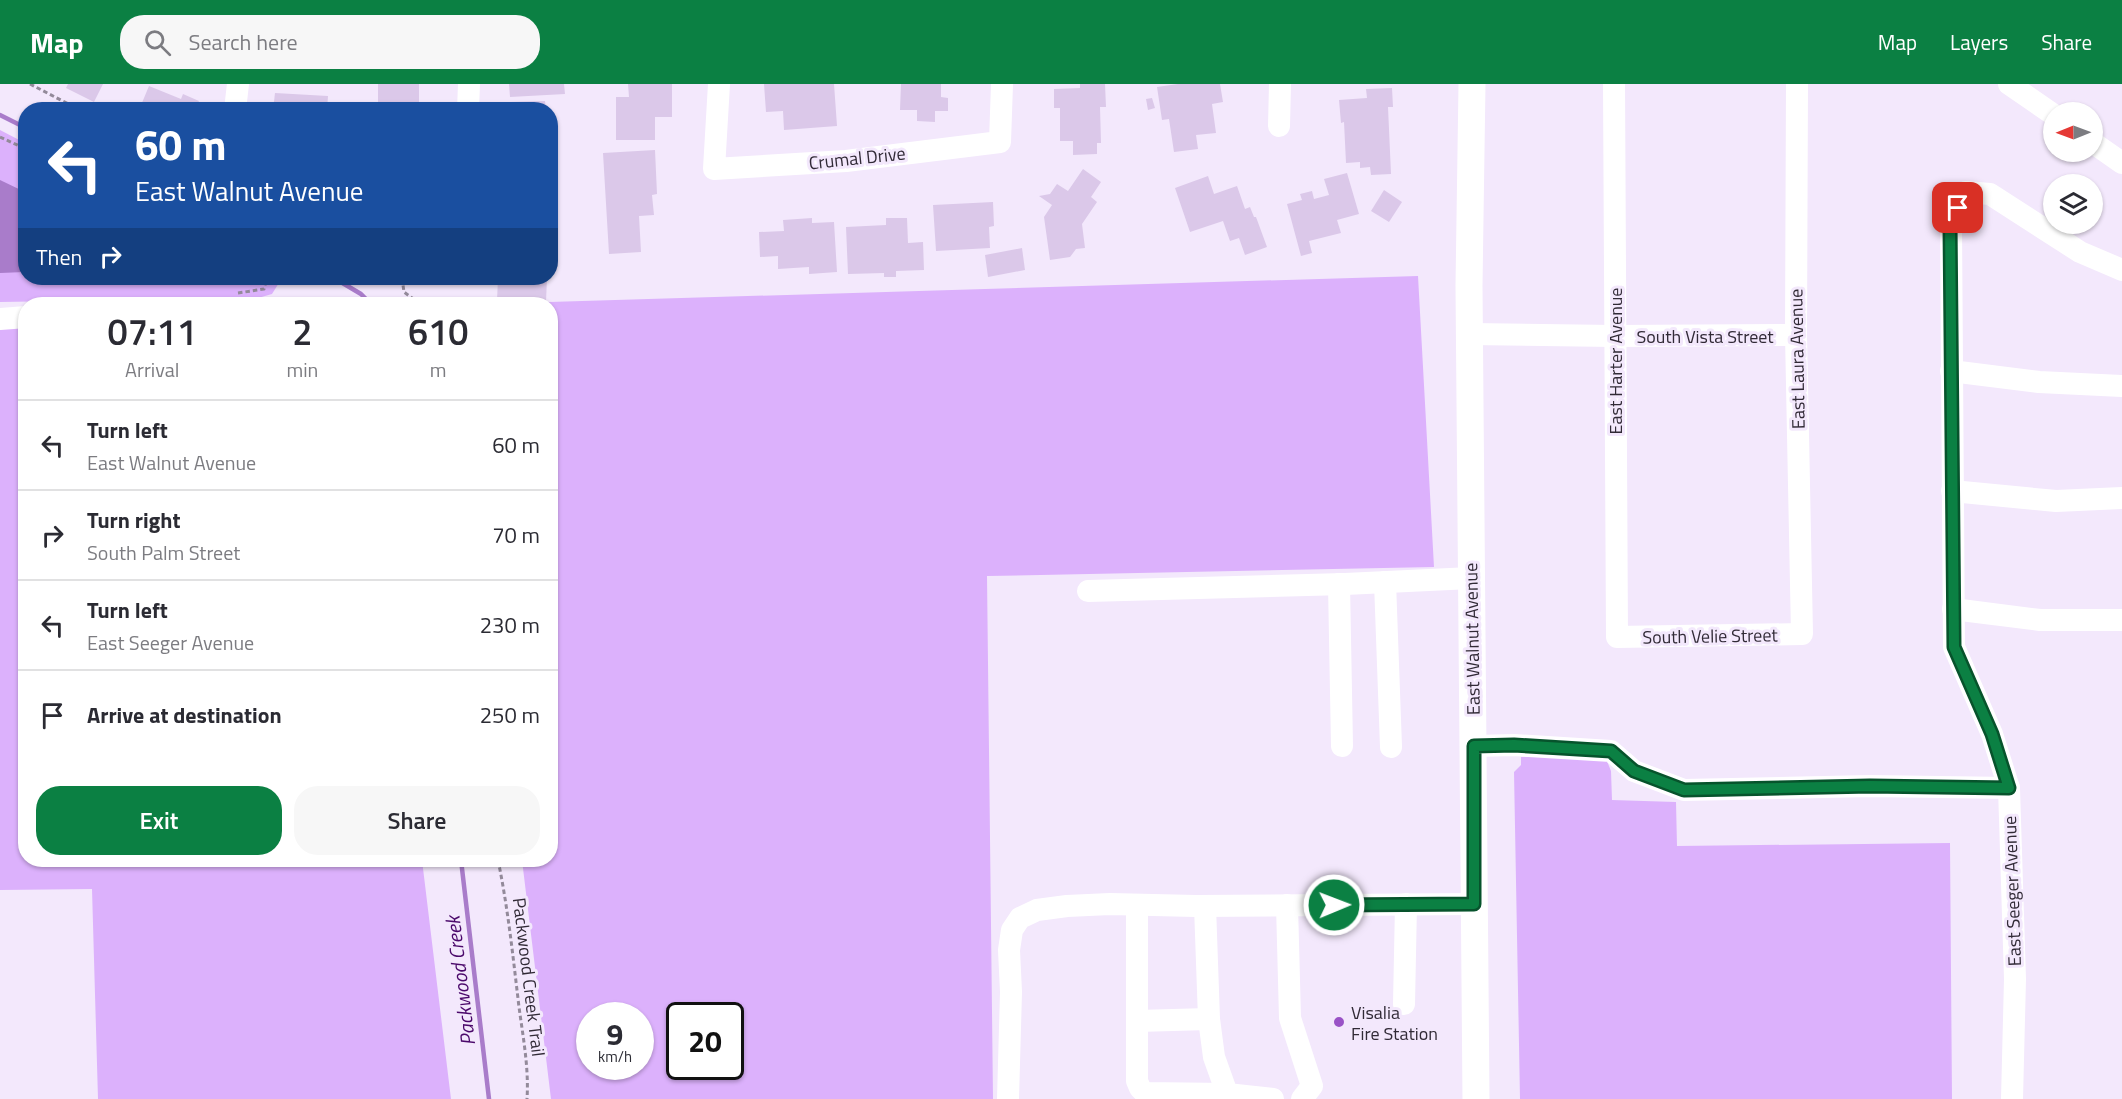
<!DOCTYPE html>
<style>
:root{--surface:#fff;--page:#f7f7f7;--text:#2b2b33;--muted:#7c7c81;--line:#e1e1e2;--accent:#0b8043}
body{margin:0;font-family:"Titillium Web",sans-serif;background:var(--page);color:var(--text);height:100vh;display:flex;flex-direction:column;font-size:22px;white-space:nowrap}
*{box-sizing:border-box;margin:0}
p{font-size:20px;color:var(--muted)}
.icon{flex:none;width:33px;height:33px;fill:none;stroke:currentColor;stroke-width:2;stroke-linecap:round;stroke-linejoin:round}
.map{position:relative;flex:1;overflow:hidden}
.side{position:absolute;left:18px;top:213px;width:540px;height:570px;display:flex;flex-direction:column;background:var(--surface);border-radius:24px;box-shadow:0 2px 4px #0004}
.side>*{flex:none}
.top-card{position:absolute;left:18px;top:18px;width:540px;height:183px;border-radius:24px;box-shadow:0 2px 4px #0004;background:#1a4fa0;color:#fff;overflow:hidden}
.needle{width:39px;rotate:269deg}
.tools{position:absolute;left:2043px;top:18px;display:grid;gap:12px}
.tools a{display:grid;place-items:center;width:60px;height:60px;border-radius:50%;background:var(--surface);box-shadow:0 2px 4px #0004;font-size:30px}
.speed{position:absolute;left:576px;top:918px;display:flex;gap:12px;font-size:30px;font-weight:700;text-align:center}
.speed>*{display:grid;place-content:center;width:78px;height:78px;border-radius:50%;background:var(--surface);box-shadow:0 2px 4px #0004;line-height:1}
.speed small{font-size:15px;font-weight:400}
.speed .limit{border:3px solid #111;border-radius:9px;background:#fff;color:#111}
.pin{position:absolute;display:grid;place-items:center;width:51px;height:51px;color:#fff;margin:-26px;border-radius:12px;box-shadow:0 3px 9px #0006}
.me{position:absolute;width:66px;margin:-33px;rotate:89deg;stroke-linejoin:round;filter:drop-shadow(0 0 4px #0008)}
.turn{display:flex;align-items:center;gap:21px;height:126px;padding:0 18px;font-size:27px}
.turn .icon{width:78px;height:78px;stroke-width:2.5}
.turn b{display:block;font-size:42px;line-height:51px}
.then{display:flex;align-items:center;height:57px;padding:0 18px;background:#0003;gap:12px;font-size:22px}
.eta{display:flex;justify-content:space-evenly;align-items:center;height:102px;text-align:center}
.eta b{font-size:36px;font-weight:600;line-height:42px}
.cta{display:flex;gap:12px;margin-top:auto;padding:12px 18px}
.cta a{flex:1;height:69px;border-radius:24px;background:var(--accent);color:#fff;font-size:24px;font-weight:600;line-height:69px;text-align:center}
.cta a+a{background:var(--page);color:var(--text)}
ul{padding:0;list-style:none}
li{display:flex;align-items:center;gap:18px;height:90px;padding:0 18px;border-top:2px solid var(--line)}
li div{flex:1}
li b{display:block;font-size:22px}
li em{font-style:normal}
header{display:flex;align-items:center;gap:36px;box-sizing:border-box;height:84px;padding:0 30px;background:var(--accent);color:#fff}
header strong{font-size:28px}
nav{display:flex;gap:33px;margin-inline-start:auto;font-size:21px}
.search{width:420px;height:54px;background:var(--page);display:flex;align-items:center;gap:15px;box-sizing:border-box;padding:0 21px;border-radius:24px;color:var(--muted);font-size:22px}
.map>svg:first-child{display:block}
.green{fill:#dcb1fc;fill-rule:evenodd}
.water{fill:#a97cca}
.lines{fill:none;stroke-linecap:round;stroke-linejoin:round}
.stream{stroke:#a97cca;stroke-width:4.5}
.building{fill:#dbc8e9}
.path{stroke:#938a9a;stroke-width:3;stroke-dasharray:4.5 3;stroke-linecap:butt}
.minor{stroke:#fff;stroke-width:22}
.major{stroke:#fff;stroke-width:27}
.route-casing{stroke:#07532c;stroke-width:15}
.route{stroke:#0b8043;stroke-width:10}
.poi-dot{fill:#9952c6;stroke:#f3e8fc;stroke-width:2}
.labels{text-anchor:middle;dominant-baseline:central;stroke-width:6;stroke-linejoin:round;paint-order:stroke}
.street-label{font-size:18px;fill:#312a36;stroke:#f3e8fc}
.poi-label{font-size:18px;fill:#312a36;stroke:#f3e8fc;text-anchor:start}
.water-label{font-size:20px;font-style:italic;fill:#4b096b;stroke:#f3e8fc}
</style>
<header>
<strong>Map</strong>
<div class="search"><svg class="icon" aria-label="search" viewBox="0 0 24 24"><circle cx="10" cy="10" r="6"/><path d="M15 15l6 6"/></svg>Search here</div>
<nav><a>Map</a><a>Layers</a><a>Share</a></nav>
</header>
<div class="map">
<svg width="2122" height="1015" viewBox="0 0 2122 1015">
<rect width="100%" height="100%" fill="#f3e8fc"/>
<g class="green">
<polygon points="0,46 25,59 26,194 282,194 272,210 258,214 0,218"/>
<path d="M1418,192l16,291 -447,9 6,523h-442l-29,-239h28v-556h-67zM590,932h50v50h-50zM680,932h50v50h-50z"/>
<polygon points="26,242 26,776 422,776 451,1015 98,1015 92,805 0,806 0,243"/>
<polygon points="1521,673 1600,673 1607,677 1611,687 1612,716 1676,718 1677,762 1950,759 1952,1015 1520,1015 1514,688 1521,681"/>
</g>
<polygon class="water" points="0,96 25,108 25,188 0,189"/>
<g class="lines">
<g class="stream">
<polyline points="0,31 26,44"/>
<polyline points="334,194 361,210 371,220"/>
<polyline points="461,776 489,1015"/>
</g>
</g>
<g class="building">
<polygon points="68,0 103,0 94,18 66,4"/>
<polygon points="378,0 419,0 419,18 431,18 431,26 378,26"/>
<polygon points="509,0 564,0 565,10 510,13"/>
<polygon points="628,0 672,0 672,33 655,33 655,56 616,56 616,13 629,13"/>
<polygon points="764,0 834,0 837,42 784,46 783,27 766,28"/>
<polygon points="901,0 941,0 941,13 948,14 948,27 935,27 935,38 917,37 917,26 900,26"/>
<polygon points="1080,0 1105,0 1106,23 1100,23 1101,59 1097,59 1097,70 1073,71 1073,57 1060,57 1060,24 1054,24 1054,5 1080,4"/>
<polygon points="1178,0 1220,0 1223,18 1212,20 1216,49 1196,51 1198,65 1174,68 1169,35 1162,36 1157,3"/>
<polygon points="149,2 181,15 183,10 199,17 195,26 139,26"/>
<polygon points="1392,4 1393,23 1388,23 1391,90 1371,91 1370,83 1360,84 1360,78 1346,79 1344,38 1341,39 1339,16 1367,14 1366,5"/>
<polygon points="275,9 328,12 327,26 273,26"/>
<polygon points="1152,14 1155,24 1148,26 1146,15"/>
<polygon points="545,17 546,26 510,26 510,18"/>
<polygon points="655,66 657,110 652,111 654,131 639,132 641,168 609,170 603,69"/>
<polygon points="1083,85 1101,98 1091,113 1097,118 1082,140 1085,164 1076,165 1070,173 1050,176 1044,133 1052,121 1039,112 1050,110 1057,100 1068,107"/>
<polygon points="1347,89 1359,130 1337,136 1341,149 1309,157 1312,169 1301,172 1287,120 1302,116 1300,110 1312,107 1314,115 1329,111 1324,95"/>
<polygon points="1208,92 1214,110 1237,102 1245,125 1250,123 1254,133 1256,133 1267,163 1245,171 1239,154 1230,157 1223,137 1190,148 1175,104"/>
<polygon points="1384,106 1402,118 1389,138 1371,127"/>
<polygon points="993,118 994,142 989,143 990,164 936,167 933,121"/>
<polygon points="550,120 555,120 554,165 550,165"/>
<polygon points="812,134 812,139 834,138 837,188 809,190 809,183 778,185 778,172 760,173 759,148 784,147 783,136"/>
<polygon points="886,134 907,134 908,159 923,158 924,186 896,187 896,193 884,193 884,189 848,190 846,143 886,141"/>
<polygon points="1022,164 1025,186 988,193 985,171"/>
<polygon points="498,194 547,194 546,218 497,217"/>
</g>
<g class="lines">
<g class="path">
<polyline points="30,0 80,26"/>
<polyline points="0,53 26,65"/>
<polyline points="402,194 404,208 420,220"/>
<polyline points="238,209 264,205 267,194"/>
<path d="M498,776c10,48 15,97 21,147 4,30 10,61 8,92"/>
</g>
<g class="minor">
<polyline points="719,0 714,85 846,77 1000,58 1002,0"/>
<polyline points="1614,0 1617,553 1802,550 1796,251 1797,0"/>
<polyline points="2009,0 2054,31"/>
<polyline points="235,26 238,0"/>
<polyline points="468,26 469,0"/>
<polyline points="1279,42 1280,0"/>
<polyline points="2092,58 2122,79"/>
<polyline points="0,235 26,233"/>
<polyline points="1470,250 1614,252 1796,251"/>
<polyline points="1951,287 2039,298 2122,302"/>
<polyline points="1952,407 2056,417 2122,414"/>
<polyline points="1385,498 1391,663"/>
<polyline points="1339,500 1342,662"/>
<polyline points="1088,507 1345,500 1471,494"/>
<polyline points="1953,525 2040,536 2122,536"/>
<polyline points="1474,662 1514,661 1611,667 1634,687 1684,706 1870,702 2009,704"/>
<polyline points="1137,821 1137,997 1140,1004 1145,1009 1227,1010 1273,1015"/>
<polyline points="1287,821 1290,934 1312,1002 1302,1015"/>
<polyline points="1205,822 1209,935 1214,973 1229,1015"/>
<polyline points="1404,920 1406,820"/>
<polyline points="1137,937 1209,935"/>
<polyline points="1008,1015 1011,908 1009,866 1012,846 1020,834 1037,826 1067,822 1110,820 1196,822 1474,820"/>
<polyline points="2012,1015 2015,895 2009,704 1992,650 1954,563 1951,141 1966,108 1990,110 2080,168 2122,186"/>
</g>
<polyline class="major" points="1472,0 1469,202 1476,1015"/>
</g>
<g class="lines">
<defs>
<polyline id="route" points="1334,821 1474,820 1474,662 1514,661 1611,667 1634,687 1684,706 1870,702 2009,704 1992,650 1954,563 1950,141 1958,124"/>
</defs>
<use href="#route" class="route-casing"/>
<use href="#route" class="route"/>
</g>
<circle class="poi-dot" cx="1339" cy="938" r="6"/>
<g class="labels">
<g class="street-label">
<text transform="translate(857 74) rotate(-6)">Crumal Drive</text>
<text x="1705" y="252">South Vista Street</text>
<text transform="translate(1797 275) rotate(-91)">East Laura Avenue</text>
<text transform="translate(1615 277) rotate(-90)">East Harter Avenue</text>
<text transform="translate(1710 552) rotate(-1)">South Velie Street</text>
<text transform="translate(1472 555) rotate(-91)">East Walnut Avenue</text>
<text transform="translate(2012 807) rotate(-92)">East Seeger Avenue</text>
<text transform="translate(529 893) rotate(83)">Packwood Creek Trail</text>
</g>
<g class="poi-label">
<text x="1351" y="928">Visalia<tspan x="1351" dy="21">Fire Station</tspan></text>
</g>
<g class="water-label">
<text transform="translate(460 897) rotate(-97)">Packwood Creek</text>
</g>
</g>
</svg>
<div class="tools">
<a><svg class="needle" viewBox="-14 -14 28 28"><path d="M0-13l5 13h-10z" fill="#e53935"/><path d="M0 13l5-13h-10z" fill="#7c7c81"/></svg></a>
<a><svg class="icon" aria-label="layers" viewBox="0 0 24 24"><path d="M12 4l9 5-9 5-9-5zM3 14l9 5 9-5"/></svg></a>
</div>
<div class="speed"><div>9<small>km/h</small></div><div class="limit">20</div></div>
<div class="pin" style="left:1958px;top:124px;background:#d93025"><svg class="icon" aria-label="arrive" viewBox="0 0 24 24"><path d="M6 21V4h12l-3 4 3 4H6"/></svg></div>
<svg class="me" style="left:1334px;top:821px" viewBox="-20 -20 40 40"><circle r="17" fill="#0b8043" stroke="#fff" stroke-width="3"/><path d="M0-11L8 9 0 5-8 9z" fill="#fff"/></svg>
<div class="top-card">
<div class="turn"><svg class="icon" aria-label="left" viewBox="0 0 24 24"><path d="M17 20v-9H6M10 6l-5 5 5 5"/></svg><div><b>60 m</b>East Walnut Avenue</div></div>
<div class="then">Then<svg class="icon" aria-label="right" viewBox="0 0 24 24"><path d="M7 20v-9h11M14 6l5 5-5 5"/></svg></div>
</div>
<section class="side">
<div class="eta">
<div><b>07:11</b><p>Arrival</p></div>
<div><b>2</b><p>min</p></div>
<div><b>610</b><p>m</p></div>
</div>
<ul>
<li><svg class="icon" aria-label="left" viewBox="0 0 24 24"><path d="M17 20v-9H6M10 6l-5 5 5 5"/></svg><div><b>Turn left</b><p>East Walnut Avenue</p></div><em>60 m</em></li>
<li><svg class="icon" aria-label="right" viewBox="0 0 24 24"><path d="M7 20v-9h11M14 6l5 5-5 5"/></svg><div><b>Turn right</b><p>South Palm Street</p></div><em>70 m</em></li>
<li><svg class="icon" aria-label="left" viewBox="0 0 24 24"><path d="M17 20v-9H6M10 6l-5 5 5 5"/></svg><div><b>Turn left</b><p>East Seeger Avenue</p></div><em>230 m</em></li>
<li><svg class="icon" aria-label="arrive" viewBox="0 0 24 24"><path d="M6 21V4h12l-3 4 3 4H6"/></svg><div><b>Arrive at destination</b></div><em>250 m</em></li>
</ul>
<div class="cta"><a>Exit</a><a>Share</a></div>
</section>
</div>
